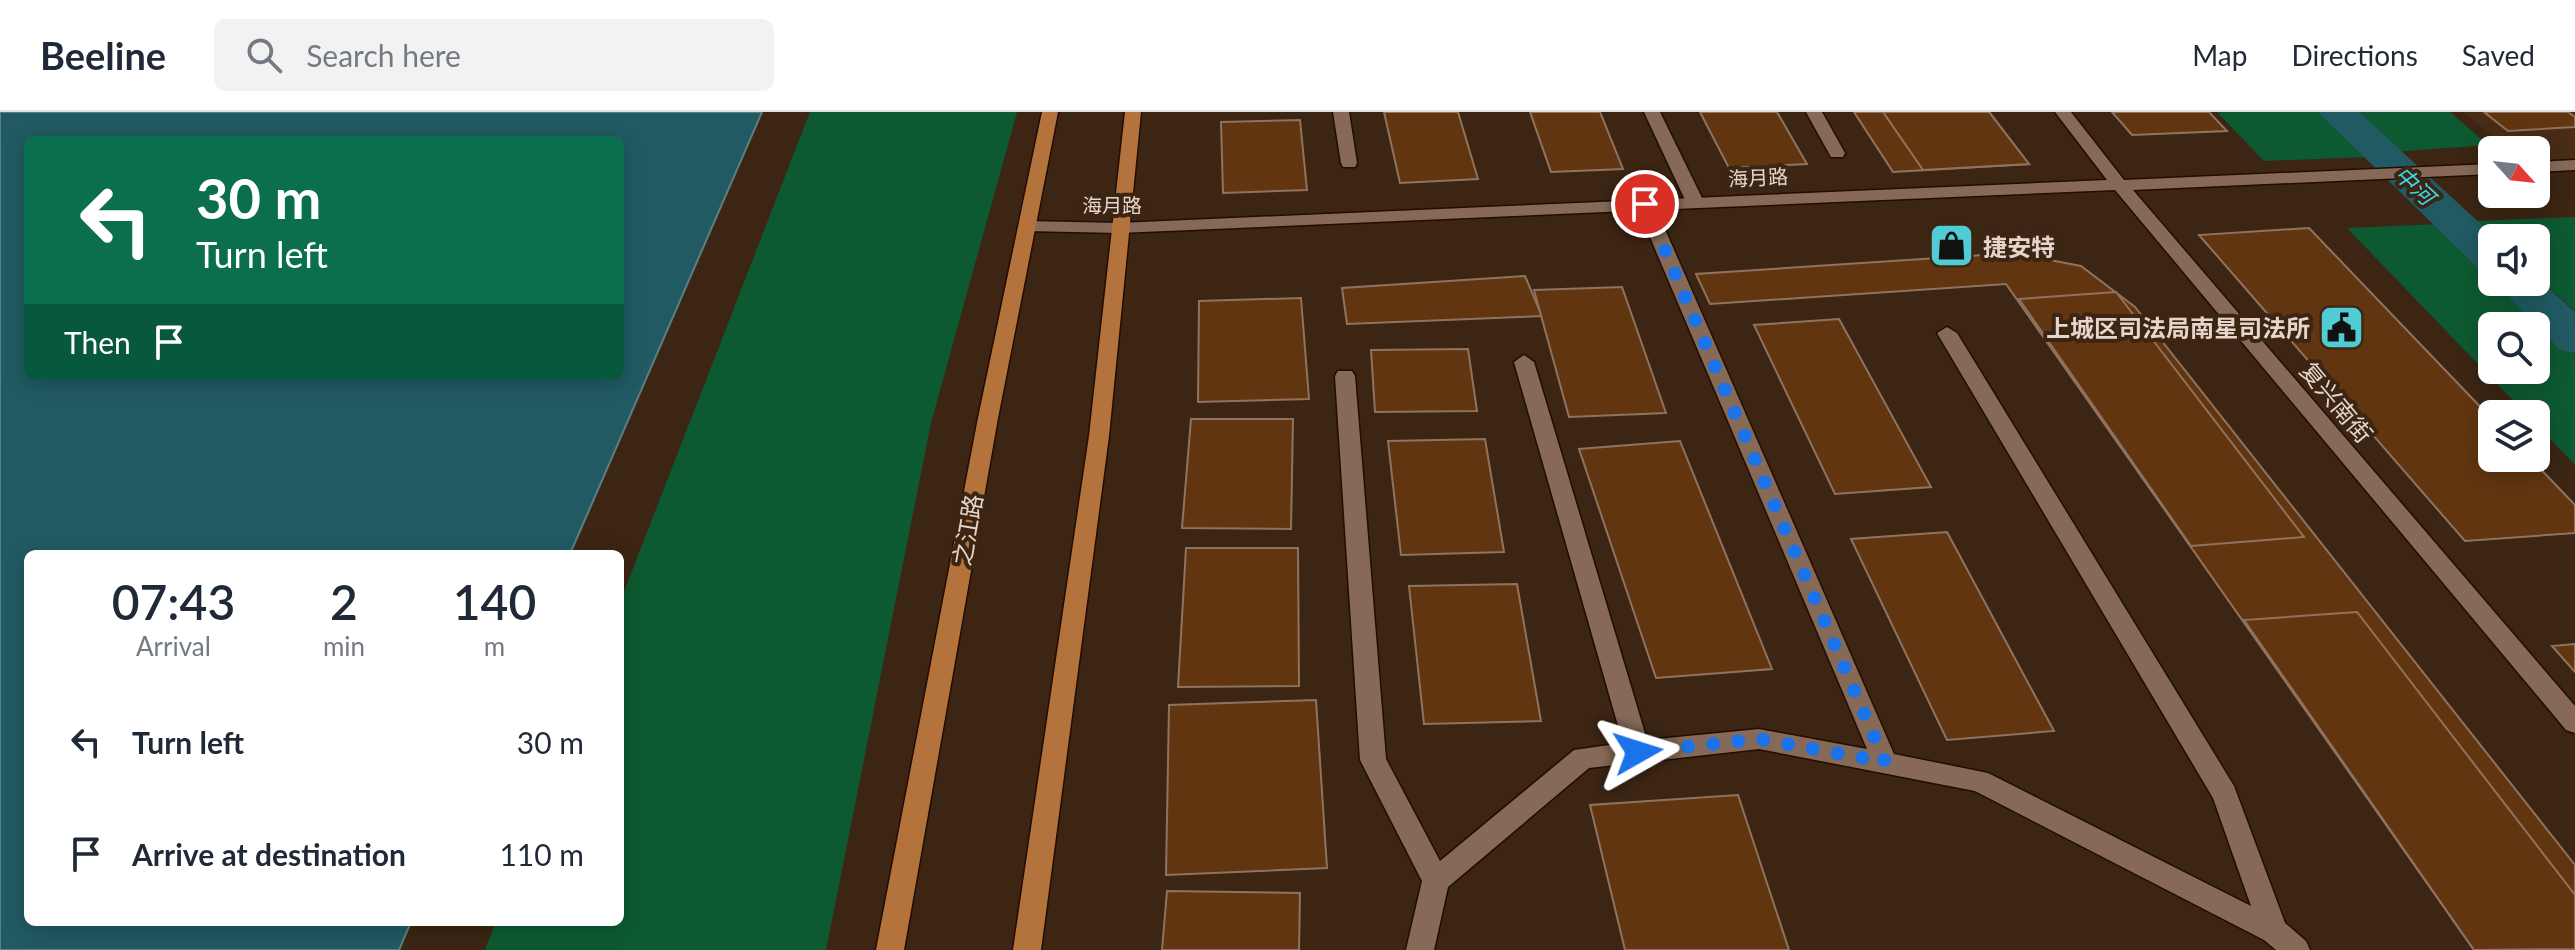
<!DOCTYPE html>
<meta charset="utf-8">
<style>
:root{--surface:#fff;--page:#f2f2f3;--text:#1f2937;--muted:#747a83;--line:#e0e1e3}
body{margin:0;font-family:Lato,"Noto Sans SC",sans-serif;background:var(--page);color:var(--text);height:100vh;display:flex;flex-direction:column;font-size:30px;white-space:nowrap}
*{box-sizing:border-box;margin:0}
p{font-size:26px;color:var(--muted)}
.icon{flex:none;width:44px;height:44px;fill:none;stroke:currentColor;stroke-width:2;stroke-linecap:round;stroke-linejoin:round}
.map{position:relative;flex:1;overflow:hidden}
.sheet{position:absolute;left:24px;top:438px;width:600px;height:376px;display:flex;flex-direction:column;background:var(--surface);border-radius:12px;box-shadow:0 4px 20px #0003}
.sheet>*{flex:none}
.banner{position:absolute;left:24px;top:24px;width:600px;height:244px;border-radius:12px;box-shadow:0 4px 20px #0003;background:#0b6e4f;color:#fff;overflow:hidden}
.needle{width:52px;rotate:117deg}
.buttons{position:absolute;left:2478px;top:24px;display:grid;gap:16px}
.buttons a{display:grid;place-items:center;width:72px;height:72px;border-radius:12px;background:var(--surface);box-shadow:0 4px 20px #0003;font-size:40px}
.pin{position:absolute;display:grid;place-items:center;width:68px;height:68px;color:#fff;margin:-34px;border:4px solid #fff;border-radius:50%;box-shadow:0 2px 8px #0007}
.me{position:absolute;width:88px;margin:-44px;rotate:84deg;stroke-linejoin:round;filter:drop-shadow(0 0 6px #0008)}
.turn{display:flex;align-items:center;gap:28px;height:168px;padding:0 40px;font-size:36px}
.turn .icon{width:104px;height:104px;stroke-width:2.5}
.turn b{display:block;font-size:56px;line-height:68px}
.then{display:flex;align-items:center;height:76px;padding:0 40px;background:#0003;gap:16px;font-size:30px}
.eta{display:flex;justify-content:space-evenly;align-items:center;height:136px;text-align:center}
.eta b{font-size:48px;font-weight:600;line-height:56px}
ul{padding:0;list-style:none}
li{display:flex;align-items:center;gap:24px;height:112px;padding:0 40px}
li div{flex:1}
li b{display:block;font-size:30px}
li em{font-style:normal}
header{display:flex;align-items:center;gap:48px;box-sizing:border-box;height:112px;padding:0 40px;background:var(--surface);border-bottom:2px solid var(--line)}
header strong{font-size:38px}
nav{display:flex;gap:44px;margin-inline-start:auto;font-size:28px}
.search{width:560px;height:72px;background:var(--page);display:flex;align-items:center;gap:20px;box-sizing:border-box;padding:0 28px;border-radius:12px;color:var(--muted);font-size:30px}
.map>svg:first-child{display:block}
.built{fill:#492c15}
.green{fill:#0d5a32;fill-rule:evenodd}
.water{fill:#215a63;stroke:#5c7f82;stroke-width:2;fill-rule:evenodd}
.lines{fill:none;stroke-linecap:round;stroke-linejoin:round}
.canal{fill:#215a63;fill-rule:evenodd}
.building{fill:#613510;stroke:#8f735f;stroke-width:2}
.service-casing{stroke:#220d00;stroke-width:3}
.tertiary-casing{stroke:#220d00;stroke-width:3}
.primary-casing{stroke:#220d00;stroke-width:3}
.service{fill:#866a57;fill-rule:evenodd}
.tertiary{fill:#866a57;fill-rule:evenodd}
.primary{fill:#b4723d;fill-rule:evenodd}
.route{stroke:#1a73e8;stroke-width:14;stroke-dasharray:0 25.2}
.labels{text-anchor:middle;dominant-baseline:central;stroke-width:8;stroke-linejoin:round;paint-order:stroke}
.far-street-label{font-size:20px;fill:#e5d5cb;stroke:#3c2513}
.far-water-label{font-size:22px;font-style:italic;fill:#3adaf2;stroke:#3c2513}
.poi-label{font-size:24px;font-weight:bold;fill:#e5d5cb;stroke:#3c2513;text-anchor:start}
.street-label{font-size:24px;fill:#e5d5cb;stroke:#3c2513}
</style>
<header>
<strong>Beeline</strong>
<div class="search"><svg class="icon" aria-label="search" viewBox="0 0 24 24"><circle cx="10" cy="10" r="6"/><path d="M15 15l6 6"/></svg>Search here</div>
<nav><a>Map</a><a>Directions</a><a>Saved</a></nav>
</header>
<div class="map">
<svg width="2575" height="838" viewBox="0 0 2575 838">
<rect width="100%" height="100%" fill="#3c2513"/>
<polygon class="built" points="2463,0 2575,0 2575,53 2536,55 2536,38 2509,38"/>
<g class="green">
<polygon points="810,0 1017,0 931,311 826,838 485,838 496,810 620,810 620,490"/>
<polygon points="2217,0 2320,0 2367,45 2264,49"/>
<polygon points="2350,0 2450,0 2488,33 2392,40"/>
<polygon points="2575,105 2575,199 2536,164 2536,126 2494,126 2475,109"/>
<path d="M2440,112l52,50v8h8l75,73v110l-39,-41v-10h-10l-179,-186zM2536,214v44h-44v-44z"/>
</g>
<path class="water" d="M0,0h762l-192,442h-542v368h383l-12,28h-399zM28,28h592v236h-592z"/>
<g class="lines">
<g class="canal">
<polygon points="2318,0 2359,0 2496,126 2492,126 2492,159 2477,155"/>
<polygon points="2536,164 2575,200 2575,241 2559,237 2495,170 2536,170"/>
</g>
</g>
<g class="building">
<polygon points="1384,0 1458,0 1478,67 1400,71"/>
<polygon points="1530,0 1600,0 1623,57 1551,60"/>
<polygon points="1700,0 1777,0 1807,52 1729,56"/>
<polygon points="1854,0 1989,0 2029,52 1893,60"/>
<polygon points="1883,0 1989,0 2029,52 1923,58"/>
<polygon points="2112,0 2209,0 2227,19 2132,23"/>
<polygon points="2484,0 2568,0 2575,5 2575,15 2508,19"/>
<polygon points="1300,8 1307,78 1223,81 1221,10"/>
<polygon points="2309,116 2492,307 2492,346 2530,346 2575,393 2575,421 2465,429 2199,123"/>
<polygon points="2014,141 2081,154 2135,195 2575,753 2575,837 2474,838 2006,172 1710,192 1696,162"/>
<polygon points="1525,164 1542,204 1347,212 1342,176"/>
<polygon points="1622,175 1666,301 1569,305 1534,178"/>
<polygon points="2116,180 2304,425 2191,434 2019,187"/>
<polygon points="1301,186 1309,287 1198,290 1199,189"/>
<polygon points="1839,207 1931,375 1835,382 1754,213"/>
<polygon points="1468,237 1477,299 1375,300 1371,238"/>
<polygon points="1191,307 1293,307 1291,417 1182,416"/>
<polygon points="1485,327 1504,440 1401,443 1388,329"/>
<polygon points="1680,329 1772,557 1656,566 1579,337"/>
<polygon points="1947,420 2054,619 1947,628 1851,427"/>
<polygon points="1186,436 1298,436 1299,574 1178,575"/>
<polygon points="1517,472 1541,609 1424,612 1409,474"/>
<polygon points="2357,500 2575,783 2575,837 2474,838 2244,508"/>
<polygon points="2575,532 2575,560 2552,534"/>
<polygon points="1316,588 1327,756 1166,763 1169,593"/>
<polygon points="1738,683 1789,838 1625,838 1590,693"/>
<polygon points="1167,779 1300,781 1299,838 1162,838"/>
</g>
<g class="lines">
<defs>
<g id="service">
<polygon points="1333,0 1349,0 1357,51 1355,55 1343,55 1341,51"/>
<polygon points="1644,0 1660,0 1704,90 1701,94 1689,94 1686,90"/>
<polygon points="1806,0 1822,0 1845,41 1843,45 1831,45"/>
<polygon points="1645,87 1654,92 1894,642 1988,661 2251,794 2213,686 1937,221 1947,215 1957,221 2234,674 2285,811 2306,829 2310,838 2276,838 2264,828 1975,679 1759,637 1589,656 1448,775 1434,838 1406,838 1422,769 1360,648 1335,264 1338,259 1352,259 1355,264 1386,647 1440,749 1574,638 1623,631 1514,250 1524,243 1534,250 1647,628 1759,617 1867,637 1636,92"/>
</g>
<g id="tertiary">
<polygon points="2055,0 2071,0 2124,68 2492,52 2492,62 2133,78 2575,594 2575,621 2566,618 2115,78 1119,121 1027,119 1018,114 1027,109 1119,111 2107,68"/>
<polygon points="2575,48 2575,58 2536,60 2536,50"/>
</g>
<g id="primary">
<polygon points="1042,0 1058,0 998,306 904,838 876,838 978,306"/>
<polygon points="1125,0 1141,0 1109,324 1041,838 1013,838 1089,324"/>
</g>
</defs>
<use href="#service" class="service-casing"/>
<use href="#tertiary" class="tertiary-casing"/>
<use href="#primary" class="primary-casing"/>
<use href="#service" class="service"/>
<use href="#tertiary" class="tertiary"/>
<use href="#primary" class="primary"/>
</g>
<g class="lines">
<polyline class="route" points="1638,640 1759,627 1885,650 1645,92"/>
</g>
<defs>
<symbol id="shop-square" viewBox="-11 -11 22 22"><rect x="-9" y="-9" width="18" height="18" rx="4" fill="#51ccd5" stroke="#3c2513"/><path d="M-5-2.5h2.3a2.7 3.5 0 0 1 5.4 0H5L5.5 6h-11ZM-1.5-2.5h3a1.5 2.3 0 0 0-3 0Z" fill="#111"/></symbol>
<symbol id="civic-square" viewBox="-11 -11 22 22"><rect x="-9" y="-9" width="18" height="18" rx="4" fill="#51ccd5" stroke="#3c2513"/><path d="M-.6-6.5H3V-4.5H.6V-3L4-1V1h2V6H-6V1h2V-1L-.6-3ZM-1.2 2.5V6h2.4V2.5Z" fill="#111"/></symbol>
</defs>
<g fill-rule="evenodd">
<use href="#shop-square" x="1926" y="108" width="51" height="51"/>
<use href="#civic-square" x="2316" y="190" width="51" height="51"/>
</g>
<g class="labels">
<g class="far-street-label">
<text transform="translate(1758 65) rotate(-3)">海月路</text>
<text x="1112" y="93">海月路</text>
</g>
<g class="far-water-label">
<text transform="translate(2415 73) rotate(43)">中河</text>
</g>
<g class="poi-label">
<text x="1983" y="134">捷安特</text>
<text x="2310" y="215" text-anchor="end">上城区司法局南星司法所</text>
</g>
<g class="street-label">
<text transform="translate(2337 290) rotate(50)">复兴南街</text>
<text transform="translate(967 418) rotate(-80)">之江路</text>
</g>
</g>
</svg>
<div class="buttons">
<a><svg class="needle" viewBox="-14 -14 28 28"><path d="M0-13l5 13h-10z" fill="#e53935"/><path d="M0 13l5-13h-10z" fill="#747a83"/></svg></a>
<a><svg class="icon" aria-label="sound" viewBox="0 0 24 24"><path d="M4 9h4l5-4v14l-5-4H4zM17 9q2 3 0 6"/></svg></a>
<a><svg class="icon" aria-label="search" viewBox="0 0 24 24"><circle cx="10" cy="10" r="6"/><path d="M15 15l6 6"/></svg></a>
<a><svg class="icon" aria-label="layers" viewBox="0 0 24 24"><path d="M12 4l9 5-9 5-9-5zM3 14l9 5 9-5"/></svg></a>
</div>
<div class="pin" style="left:1645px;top:92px;background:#d93025"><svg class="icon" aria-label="arrive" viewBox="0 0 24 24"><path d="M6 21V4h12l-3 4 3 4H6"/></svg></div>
<svg class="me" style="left:1638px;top:640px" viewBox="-20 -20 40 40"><path d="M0-17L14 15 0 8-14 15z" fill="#1a73e8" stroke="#fff" stroke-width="4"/></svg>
<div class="banner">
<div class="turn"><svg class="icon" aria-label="left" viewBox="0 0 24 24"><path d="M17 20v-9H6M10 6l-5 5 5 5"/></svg><div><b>30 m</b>Turn left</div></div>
<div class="then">Then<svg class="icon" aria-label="arrive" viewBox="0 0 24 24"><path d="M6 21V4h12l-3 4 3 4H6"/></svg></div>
</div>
<section class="sheet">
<div class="eta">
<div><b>07:43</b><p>Arrival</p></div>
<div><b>2</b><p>min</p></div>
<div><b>140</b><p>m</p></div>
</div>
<ul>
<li><svg class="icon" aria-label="left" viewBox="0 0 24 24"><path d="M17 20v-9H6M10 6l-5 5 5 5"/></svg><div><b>Turn left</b></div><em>30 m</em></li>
<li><svg class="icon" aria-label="arrive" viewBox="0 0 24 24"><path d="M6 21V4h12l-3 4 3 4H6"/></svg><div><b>Arrive at destination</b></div><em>110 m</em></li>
</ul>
</section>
</div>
